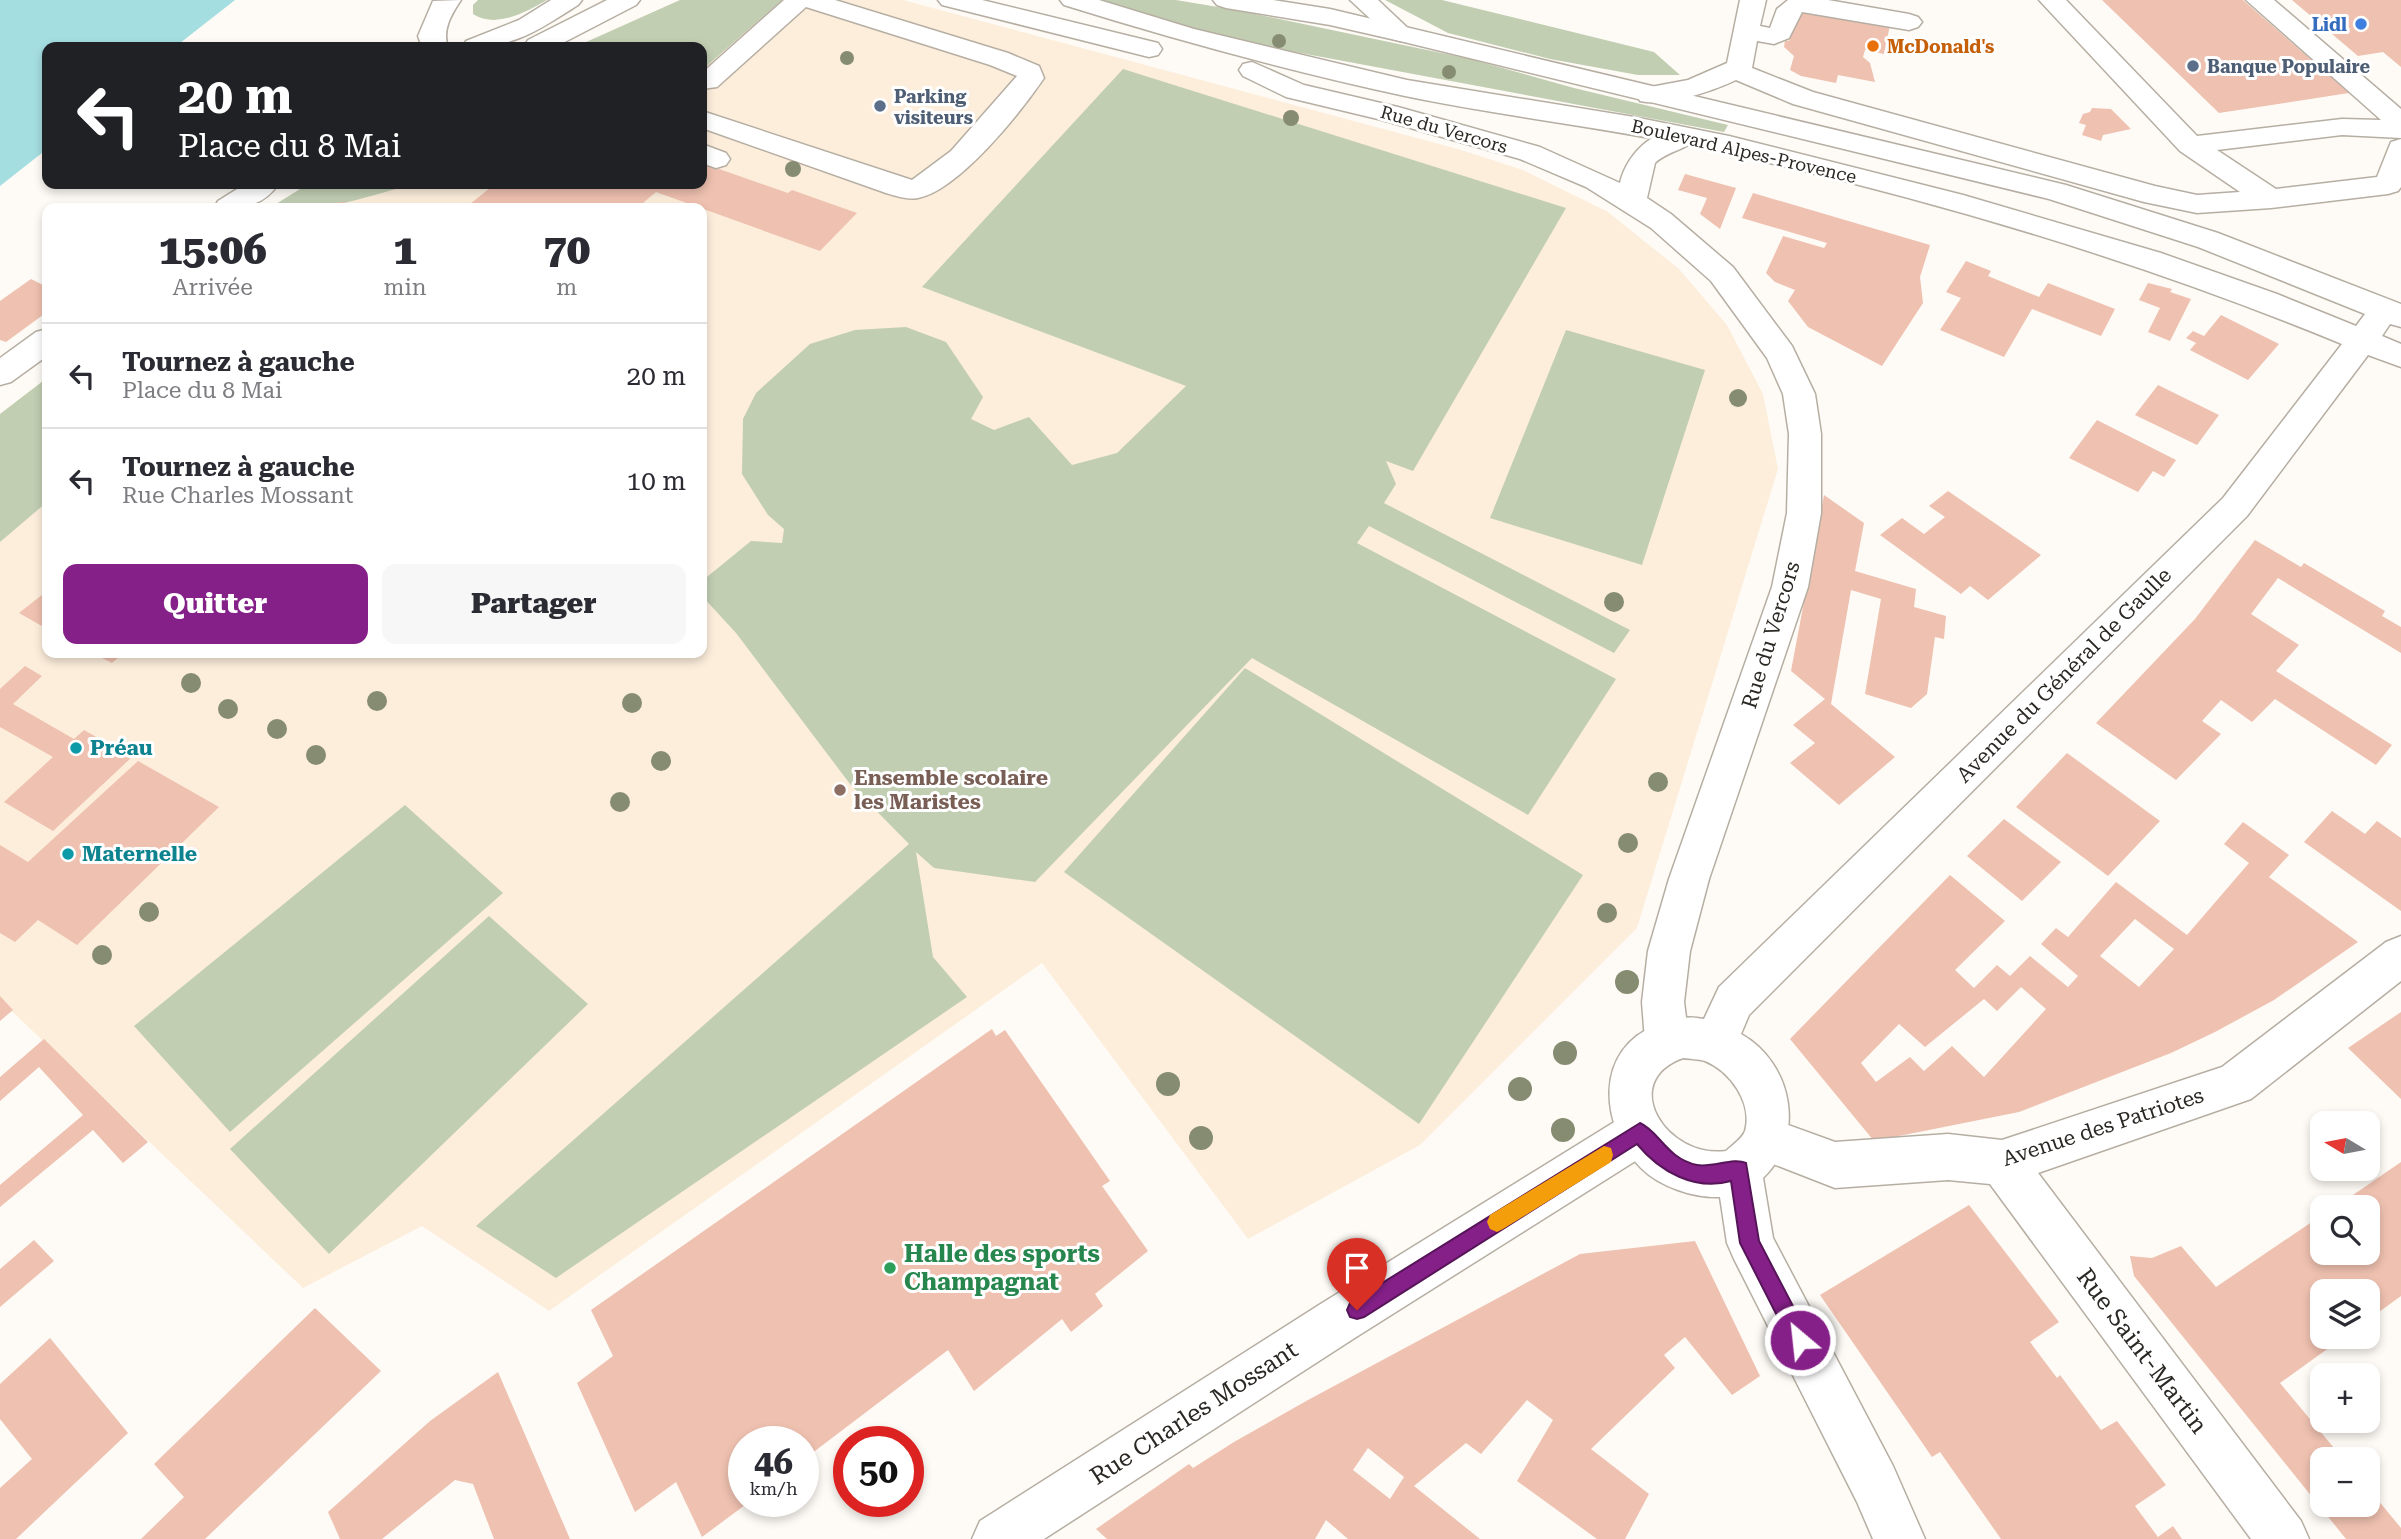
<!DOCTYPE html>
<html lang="fr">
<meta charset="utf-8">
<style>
:root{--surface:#fff;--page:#f7f7f7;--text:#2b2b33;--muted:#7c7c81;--line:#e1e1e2;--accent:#852088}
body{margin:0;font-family:"Roboto Serif",serif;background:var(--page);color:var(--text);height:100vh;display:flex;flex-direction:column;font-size:26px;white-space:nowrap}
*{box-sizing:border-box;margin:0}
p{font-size:23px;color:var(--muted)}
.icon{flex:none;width:38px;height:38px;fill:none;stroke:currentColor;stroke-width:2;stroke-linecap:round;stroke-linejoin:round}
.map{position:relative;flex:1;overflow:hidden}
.details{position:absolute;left:42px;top:203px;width:665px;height:455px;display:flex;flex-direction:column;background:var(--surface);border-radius:14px;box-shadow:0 4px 10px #0003}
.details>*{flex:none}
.top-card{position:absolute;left:42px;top:42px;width:665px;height:147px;border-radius:14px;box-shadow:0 4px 10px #0003;background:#202124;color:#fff;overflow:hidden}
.needle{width:46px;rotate:280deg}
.fabs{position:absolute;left:2310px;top:1111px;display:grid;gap:14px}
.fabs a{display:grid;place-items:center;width:70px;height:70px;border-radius:14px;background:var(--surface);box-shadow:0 4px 10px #0003;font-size:35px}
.speed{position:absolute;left:728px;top:1426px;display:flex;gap:14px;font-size:35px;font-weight:700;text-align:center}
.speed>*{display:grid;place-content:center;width:91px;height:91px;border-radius:50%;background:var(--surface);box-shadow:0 4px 10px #0003;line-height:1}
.speed small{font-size:18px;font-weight:400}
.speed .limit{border:10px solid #d22;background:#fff;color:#111}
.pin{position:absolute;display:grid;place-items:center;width:60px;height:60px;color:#fff;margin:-72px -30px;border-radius:50% 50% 50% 0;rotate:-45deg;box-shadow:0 0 7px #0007}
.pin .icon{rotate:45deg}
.me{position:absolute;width:77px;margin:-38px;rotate:332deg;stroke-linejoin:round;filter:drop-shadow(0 0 5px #0008)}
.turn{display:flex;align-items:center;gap:24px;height:147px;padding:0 21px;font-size:32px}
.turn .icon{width:91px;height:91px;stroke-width:2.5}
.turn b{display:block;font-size:49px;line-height:60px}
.eta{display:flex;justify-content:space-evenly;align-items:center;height:119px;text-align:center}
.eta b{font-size:42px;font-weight:800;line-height:49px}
.button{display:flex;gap:14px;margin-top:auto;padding:14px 21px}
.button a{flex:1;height:80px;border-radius:14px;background:var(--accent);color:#fff;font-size:28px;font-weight:800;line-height:80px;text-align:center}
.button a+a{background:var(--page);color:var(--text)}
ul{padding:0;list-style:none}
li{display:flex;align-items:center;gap:21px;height:105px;padding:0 21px;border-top:2px solid var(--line)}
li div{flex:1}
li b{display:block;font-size:26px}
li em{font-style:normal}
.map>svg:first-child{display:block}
.built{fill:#fdeedc}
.green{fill:#c1ceb2}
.water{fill:#a5dee1}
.building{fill:#efc1b0;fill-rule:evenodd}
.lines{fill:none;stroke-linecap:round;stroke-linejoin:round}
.minor-casing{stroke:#b6aea2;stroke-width:3}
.major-casing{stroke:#b6aea2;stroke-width:3}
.minor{fill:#fff;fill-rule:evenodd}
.major{fill:#fff;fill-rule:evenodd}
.tree{fill:#868c71}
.route{fill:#852088;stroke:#561558;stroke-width:2}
.slow{fill:#f59e0b}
.shop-dot{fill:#3f7fe0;stroke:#fff;stroke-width:2.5}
.food-dot{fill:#e8710a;stroke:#fff;stroke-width:2.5}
.service-dot{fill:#5c6f8a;stroke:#fff;stroke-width:2.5}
.culture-dot{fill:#0f9aa8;stroke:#fff;stroke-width:2.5}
.education-dot{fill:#8d6e63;stroke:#fff;stroke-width:2.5}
.leisure-dot{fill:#2e9e5b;stroke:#fff;stroke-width:2.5}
.labels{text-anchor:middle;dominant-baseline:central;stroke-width:6;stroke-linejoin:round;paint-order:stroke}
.far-shop-label{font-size:18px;font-weight:bold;fill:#366cbe;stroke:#fff;text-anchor:end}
.far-food-label{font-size:18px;font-weight:bold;fill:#c56008;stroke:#fff;text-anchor:start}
.far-service-label{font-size:18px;font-weight:bold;fill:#4e5e75;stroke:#fff;text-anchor:start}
.far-street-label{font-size:18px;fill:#2b2824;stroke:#fff}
.street-label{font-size:21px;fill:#2b2824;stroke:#fff}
.culture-label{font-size:21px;font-weight:bold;fill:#0d838f;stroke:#fff;text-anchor:start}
.education-label{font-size:21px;font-weight:bold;fill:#785e54;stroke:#fff;text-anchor:start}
.near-leisure-label{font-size:24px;font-weight:bold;fill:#27864d;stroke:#fff;text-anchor:start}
.near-street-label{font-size:24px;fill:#2b2824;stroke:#fff}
</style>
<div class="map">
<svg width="2401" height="1539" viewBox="0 0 2401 1539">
<rect width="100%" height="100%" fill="#fefbf6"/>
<polygon class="built" points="680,0 903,0 1458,149 1523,170 1608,212 1679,269 1727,325 1763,394 1778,469 1637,928 1420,1145 1248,1239 1042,963 549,1311 422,1226 303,1288 0,1000 0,414 47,378 47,653 702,653 702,208 270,208 308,184 702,184 702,47 575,47"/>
<g class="green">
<path d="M478,0h69c-21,12 -51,29 -74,14v-9z"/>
<polygon points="680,0 782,0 702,70 702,47 575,47"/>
<polygon points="1095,0 1176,0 1236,10 1470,59 1574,88 1728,125 1724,132 1279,49 1196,30"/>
<polygon points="1385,0 1442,0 1654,52 1680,75 1638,75 1550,59 1448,33"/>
<polygon points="1123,69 1566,208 1413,471 1386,461 1396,484 1384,503 1630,630 1614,653 1369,526 1357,543 1616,679 1528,815 1252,658 1035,882 934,868 916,852 933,957 967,997 556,1278 476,1226 909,844 850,784 736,633 702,596 702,581 751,541 782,543 784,529 768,515 742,474 743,419 756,393 810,344 855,330 906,327 946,342 983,397 971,419 994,430 1029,417 1072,465 1117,453 1186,386 922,287"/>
<path d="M308,184h107c-38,9 -103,34 -139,20z"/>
<polygon points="1566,330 1705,370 1642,565 1490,518"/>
<polygon points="47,378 47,502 0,542 0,414"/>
<polygon points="1245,668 1583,875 1419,1124 1064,872"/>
<polygon points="405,805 503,893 230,1132 134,1026"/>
<polygon points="489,916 588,1004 329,1254 230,1149"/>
</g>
<polygon class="water" points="0,0 235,0 175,47 47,47 47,149 0,186"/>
<g class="building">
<polygon points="2102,0 2243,0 2349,93 2219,113"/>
<polygon points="2292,0 2401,0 2401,67 2383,52 2358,56"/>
<polygon points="1800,8 1890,25 1884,54 1865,50 1863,57 1870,63 1875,82 1838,75 1836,83 1801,76 1790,70 1794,56 1784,47 1785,40 1789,41"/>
<polygon points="2092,108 2111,109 2131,129 2103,135 2101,141 2082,135 2086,125 2079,123 2083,114 2090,112"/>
<polygon points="702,163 788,193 792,190 857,213 820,251 656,192 637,208 465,208 495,184 702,184"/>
<polygon points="1685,174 1736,188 1720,229 1700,214 1707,198 1678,190"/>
<polygon points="1753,193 1930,245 1920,277 1923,303 1882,366 1808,327 1788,301 1795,290 1775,282 1766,273 1783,236 1824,248 1827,243 1742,218"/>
<polygon points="344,202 359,208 325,208 332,203"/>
<polygon points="1966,261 1991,271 1988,276 2039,297 2048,283 2115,309 2101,336 2032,309 2004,357 1940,330 1961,298 1946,292"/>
<polygon points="31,279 47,287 47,312 6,342 0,340 0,301"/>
<polygon points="2148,283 2172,289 2170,292 2191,299 2170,341 2148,332 2160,308 2139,300"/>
<polygon points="2221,315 2279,344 2248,380 2190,350 2196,343 2186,338 2193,331 2204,336"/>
<polygon points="2158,385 2219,415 2197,445 2135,415"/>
<polygon points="2097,420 2176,460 2164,477 2153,471 2138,492 2069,458"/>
<polygon points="1948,491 2041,555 1988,600 1970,586 1961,594 1880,535 1902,518 1924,534 1945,517 1929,506"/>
<polygon points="1824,495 1864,523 1855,571 1916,589 1914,607 1946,616 1944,639 1935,637 1927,694 1911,708 1865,694 1881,599 1851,590 1831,704 1895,757 1839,805 1790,763 1815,743 1793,725 1825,699 1791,671"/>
<polygon points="2255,540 2301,567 2304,563 2385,611 2382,616 2401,627 2401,653 2278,578 2251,614 2299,645 2276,671 2392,745 2376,765 2275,699 2252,722 2221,700 2202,721 2221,734 2176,780 2096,723 2195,619"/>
<polygon points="47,591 47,629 19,613"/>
<polygon points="92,653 124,653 112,663"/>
<polygon points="25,666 42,676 13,704 74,739 84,730 132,757 53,831 4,802 53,757 0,727 0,689"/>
<polygon points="2067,753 2160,821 2108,876 2016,807"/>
<polygon points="138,761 219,807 77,945 38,920 15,942 0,933 0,845 28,862"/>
<polygon points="2332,811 2365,834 2377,821 2401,838 2401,911 2304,842"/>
<polygon points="2004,819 2061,862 2022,901 1967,856"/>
<path d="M2243,822l46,33 -20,22 89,65 -84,58 -59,32 -44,21 -152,59 -145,29 -84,-102 160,-164 55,46 -50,49 19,18 23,-23 13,11 20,-20 38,31 10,-11 -37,-32 15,-16 12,9 48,-55 71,53 62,-72 -25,-19zM2135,919l39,30 -35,38 -39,-31zM2021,987l25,22 -62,68 -32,-31 -28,25 -14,-14 -34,25 -15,-19 38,-39 26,23 59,-48 13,12z"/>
<polygon points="0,996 13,1010 0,1021"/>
<polygon points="2401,1012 2401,1099 2348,1048"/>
<polygon points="992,1029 996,1036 1005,1030 1110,1181 1102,1186 1148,1251 1095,1294 1103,1306 1071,1332 1062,1319 974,1391 948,1350 803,1460 803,1442 744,1442 744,1502 749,1502 702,1537 676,1482 635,1512 577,1383 613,1356 591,1310"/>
<polygon points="44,1039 148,1142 123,1163 93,1130 0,1207 0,1185 83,1115 39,1067 0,1101 0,1077"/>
<polygon points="2401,1162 2401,1296 2368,1320 2368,1292 2322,1292 2322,1337 2344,1337 2280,1383 2344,1460 2322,1460 2322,1505 2368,1505 2368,1488 2401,1528 2401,1539 2346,1539 2134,1276 2130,1256 2152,1258 2181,1246 2216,1287 2322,1215 2322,1253 2368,1253 2368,1208 2334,1208"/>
<polygon points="1969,1205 2059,1322 2030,1342 2057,1378 2060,1375 2101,1430 2117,1421 2166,1485 2135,1506 2158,1537 2173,1526 2182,1539 2001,1539 1940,1452 1932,1457 1820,1295"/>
<polygon points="34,1240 54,1261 0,1307 0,1269"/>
<path d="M1695,1241l65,135 -28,19 -47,-58 -21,18 11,13 -84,81 58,45 -24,45h-28l-80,-58 36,-61 -26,-20 -46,54 -15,-11 -52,43 66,53h-132l-22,-19 -11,19h-208l-11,-10 93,-65 4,4 41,-26 74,-42 272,-146zM1368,1448l36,29 -14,22 -37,-29z"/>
<polygon points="315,1308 381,1371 205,1539 141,1539 184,1497 154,1464"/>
<polygon points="50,1338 128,1433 16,1539 0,1539 0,1488 32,1459 0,1419 0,1384"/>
<polygon points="498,1372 570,1539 494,1539 473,1484 455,1480 382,1539 340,1539 328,1512 430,1421"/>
</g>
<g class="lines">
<defs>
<g id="minor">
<path d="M784,0h51l173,53 31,13 5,12c-23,34 -85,112 -126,120 -10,2 -22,-2 -32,-5l-184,-65v-17l210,69 39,-29 66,-75 -27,-11 -184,-58 -89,80 -15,2v-16z"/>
<polygon points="1350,0 1378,0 1413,33 1409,38 1400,41 1391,38"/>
<path d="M1740,0h26l-6,26 10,2 7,-19 11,-9h40l81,14 9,3 4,5 -4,5 -9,3 -107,-18 -13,26 -15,6 -17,-3 -5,27 61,24 342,94 42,9 43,-3 -60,-41 -141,-151h27l131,136 145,-17 39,1 -135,-120h28l127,109v29l-59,-3 -125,15 59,39 101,-12 14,-35 10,-3v48l-3,4 -10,3 -117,14 -74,5 -53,-11 -351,-98 -57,-24c-23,11 -70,27 -96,21l-3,-6 3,-6 48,-9 39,-17z"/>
<path d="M1252,62l52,23 94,22 142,40 80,36c7,-32 41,-62 75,-53l4,6c-9,13 -32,15 -44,27l-8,35 24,16 62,53 59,79 23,48 6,40v79l-13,74 -99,292 -19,72 -6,51 5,38 -7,15 -15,6 -15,-6 -7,-15 -3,-38 6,-51 21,-72 103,-292 15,-74 2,-79 -6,-40 -16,-36 -56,-77 -60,-53 -65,-41 -66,-28 -138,-39 -96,-23 -43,-21 -4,-6 4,-6z"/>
<polygon points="702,144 726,153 730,159 726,165 716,168 702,163"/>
<polygon points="2401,936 2401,981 2251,1099 2038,1173 2301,1521 2309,1539 2251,1539 1990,1184 1948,1180 1835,1188 1750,1155 1744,1139 1750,1123 1766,1117 1835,1142 1948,1134 2002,1140 2222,1067 2386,942"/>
<polygon points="1640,1110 1656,1116 1662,1132 1656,1148 1353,1339 1044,1539 972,1539 980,1521 1319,1305 1624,1116"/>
</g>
<g id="major">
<path d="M461,0c-10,15 -19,30 -13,47h-26l-4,-11 15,-35z"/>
<path d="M551,0h31l-4,5c-41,26 -66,44 -116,42l4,-6 53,-21z"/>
<polygon points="607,0 640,0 636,5 555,47 524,46 528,40"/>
<polygon points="938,0 982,0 1158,43 1162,49 1158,55 1149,57 942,5"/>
<path d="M1060,0h39l95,29 213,51 227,37 95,19 234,59 198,58 116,41 79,32 9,-12 -167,-67 -149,-48 -649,-158 -70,-16 -104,-17 -9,-3 -4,-5h60l57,9 736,176 152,48 183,71v23l-11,-3 -8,12 19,8v23l-33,-12 -121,161 -498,499 -8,19c52,29 65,103 22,144l10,60 120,228 32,73h-52l-16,-37 -123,-243 -7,-16 -7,-46c-26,1 -60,-10 -79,-29 -42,-43 -47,-119 16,-143 17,-6 29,-10 47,-6l15,-32 504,-489 119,-154c-199,-82 -406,-144 -616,-191 -106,-24 -215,-35 -321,-57 -115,-25 -229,-56 -341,-91zM1683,1058c7,1 15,1 22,3 25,10 48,42 40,70 -3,8 -13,14 -19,20 -59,8 -109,-69 -43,-93z"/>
<path d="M245,184h33c-15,24 -39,24 -64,24l4,-7z"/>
<polygon points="47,329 47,356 11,382 0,385 0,358 36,332"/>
</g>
</defs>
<use href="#minor" class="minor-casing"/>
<use href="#major" class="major-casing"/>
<use href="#minor" class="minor"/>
<use href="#major" class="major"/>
</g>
<g class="tree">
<circle cx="1279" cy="41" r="7"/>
<circle cx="847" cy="58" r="7"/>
<circle cx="1449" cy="72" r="7"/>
<circle cx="1291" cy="118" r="8"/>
<circle cx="793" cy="169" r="8"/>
<circle cx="1738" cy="398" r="9"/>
<circle cx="1614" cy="602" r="10"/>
<circle cx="191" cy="683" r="10"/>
<circle cx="377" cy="701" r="10"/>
<circle cx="632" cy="703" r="10"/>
<circle cx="228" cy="709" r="10"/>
<circle cx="277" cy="729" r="10"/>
<circle cx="316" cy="755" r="10"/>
<circle cx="661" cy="761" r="10"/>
<circle cx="1658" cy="782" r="10"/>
<circle cx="620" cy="802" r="10"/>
<circle cx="1628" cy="843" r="10"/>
<circle cx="149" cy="912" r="10"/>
<circle cx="1607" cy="913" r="10"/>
<circle cx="102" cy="955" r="10"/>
<circle cx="1627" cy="982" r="12"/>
<circle cx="1565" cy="1053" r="12"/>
<circle cx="1168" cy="1084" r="12"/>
<circle cx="1520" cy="1089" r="12"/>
<circle cx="1563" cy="1130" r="12"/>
<circle cx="1201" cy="1138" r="12"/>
</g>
<path class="route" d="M1640,1123c19,8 27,36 57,42 16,3 36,-8 49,-2l13,78 48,92 3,7 -3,7 -7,3 -7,-3 -53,-104 -9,-62c-36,10 -71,-9 -94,-37l-273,173 -7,2 -7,-2 -3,-7 3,-7z"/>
<polygon class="slow" points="1604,1146 1611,1148 1613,1155 1611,1162 1503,1229 1497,1232 1490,1229 1487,1222 1490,1215"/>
<circle class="shop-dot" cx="2361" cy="24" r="7"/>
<circle class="food-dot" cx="1873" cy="46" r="7"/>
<g class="service-dot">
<circle cx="2193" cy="66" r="7"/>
<circle cx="880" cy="106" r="7"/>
</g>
<g class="culture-dot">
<circle cx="76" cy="748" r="7"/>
<circle cx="68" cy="854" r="7"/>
</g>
<circle class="education-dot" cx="840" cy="790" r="7"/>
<circle class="leisure-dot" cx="890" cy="1268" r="7"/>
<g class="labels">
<g class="far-shop-label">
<text x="2347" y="24">Lidl</text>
</g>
<g class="far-food-label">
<text x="1887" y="46">McDonald's</text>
</g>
<g class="far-service-label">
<text x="2207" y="66">Banque Populaire</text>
<text x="894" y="96">Parking<tspan x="894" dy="21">visiteurs</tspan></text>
</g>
<g class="far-street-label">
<text transform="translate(1444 129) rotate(16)">Rue du Vercors</text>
<text transform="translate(1744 151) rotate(13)">Boulevard Alpes-Provence</text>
</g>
<g class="street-label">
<text transform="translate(1771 635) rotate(-73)">Rue du Vercors</text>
<text transform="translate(2064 675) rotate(-45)">Avenue du Général de Gaulle</text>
<text transform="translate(2103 1127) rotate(-18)">Avenue des Patriotes</text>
</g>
<g class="culture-label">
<text x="90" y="748">Préau</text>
<text x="82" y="854">Maternelle</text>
</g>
<g class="education-label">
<text x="854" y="778">Ensemble scolaire<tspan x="854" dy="24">les Maristes</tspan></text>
</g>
<g class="near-leisure-label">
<text x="904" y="1254">Halle des sports<tspan x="904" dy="28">Champagnat</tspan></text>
</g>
<g class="near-street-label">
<text transform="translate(2142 1351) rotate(53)">Rue Saint-Martin</text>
<text transform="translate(1194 1413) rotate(-33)">Rue Charles Mossant</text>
</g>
</g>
</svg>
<div class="fabs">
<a><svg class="needle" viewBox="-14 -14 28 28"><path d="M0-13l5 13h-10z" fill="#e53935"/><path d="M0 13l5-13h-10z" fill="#7c7c81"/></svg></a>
<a><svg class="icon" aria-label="search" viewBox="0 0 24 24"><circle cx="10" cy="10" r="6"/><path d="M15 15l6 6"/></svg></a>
<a><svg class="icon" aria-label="layers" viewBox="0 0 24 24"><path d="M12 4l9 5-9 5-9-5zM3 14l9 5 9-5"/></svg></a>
<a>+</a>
<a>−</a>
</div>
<div class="speed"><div>46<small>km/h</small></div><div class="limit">50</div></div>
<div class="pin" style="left:1357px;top:1310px;background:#d93025"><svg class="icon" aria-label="arrive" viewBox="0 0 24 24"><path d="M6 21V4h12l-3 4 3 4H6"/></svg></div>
<svg class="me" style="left:1800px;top:1340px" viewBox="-20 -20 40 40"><circle r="17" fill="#852088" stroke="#fff" stroke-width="3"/><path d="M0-11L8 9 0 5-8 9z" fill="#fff"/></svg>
<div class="top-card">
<div class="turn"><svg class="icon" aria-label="left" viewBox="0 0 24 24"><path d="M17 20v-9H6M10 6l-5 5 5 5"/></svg><div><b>20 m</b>Place du 8 Mai</div></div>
</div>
<section class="details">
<div class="eta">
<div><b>15:06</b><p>Arrivée</p></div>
<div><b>1</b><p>min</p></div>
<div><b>70</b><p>m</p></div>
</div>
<ul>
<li><svg class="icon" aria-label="left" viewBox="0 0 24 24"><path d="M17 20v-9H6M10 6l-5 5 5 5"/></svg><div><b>Tournez à gauche</b><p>Place du 8 Mai</p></div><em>20 m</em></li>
<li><svg class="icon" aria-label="left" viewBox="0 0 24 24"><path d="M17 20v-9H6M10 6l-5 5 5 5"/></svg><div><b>Tournez à gauche</b><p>Rue Charles Mossant</p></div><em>10 m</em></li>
</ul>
<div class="button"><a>Quitter</a><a>Partager</a></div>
</section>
</div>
